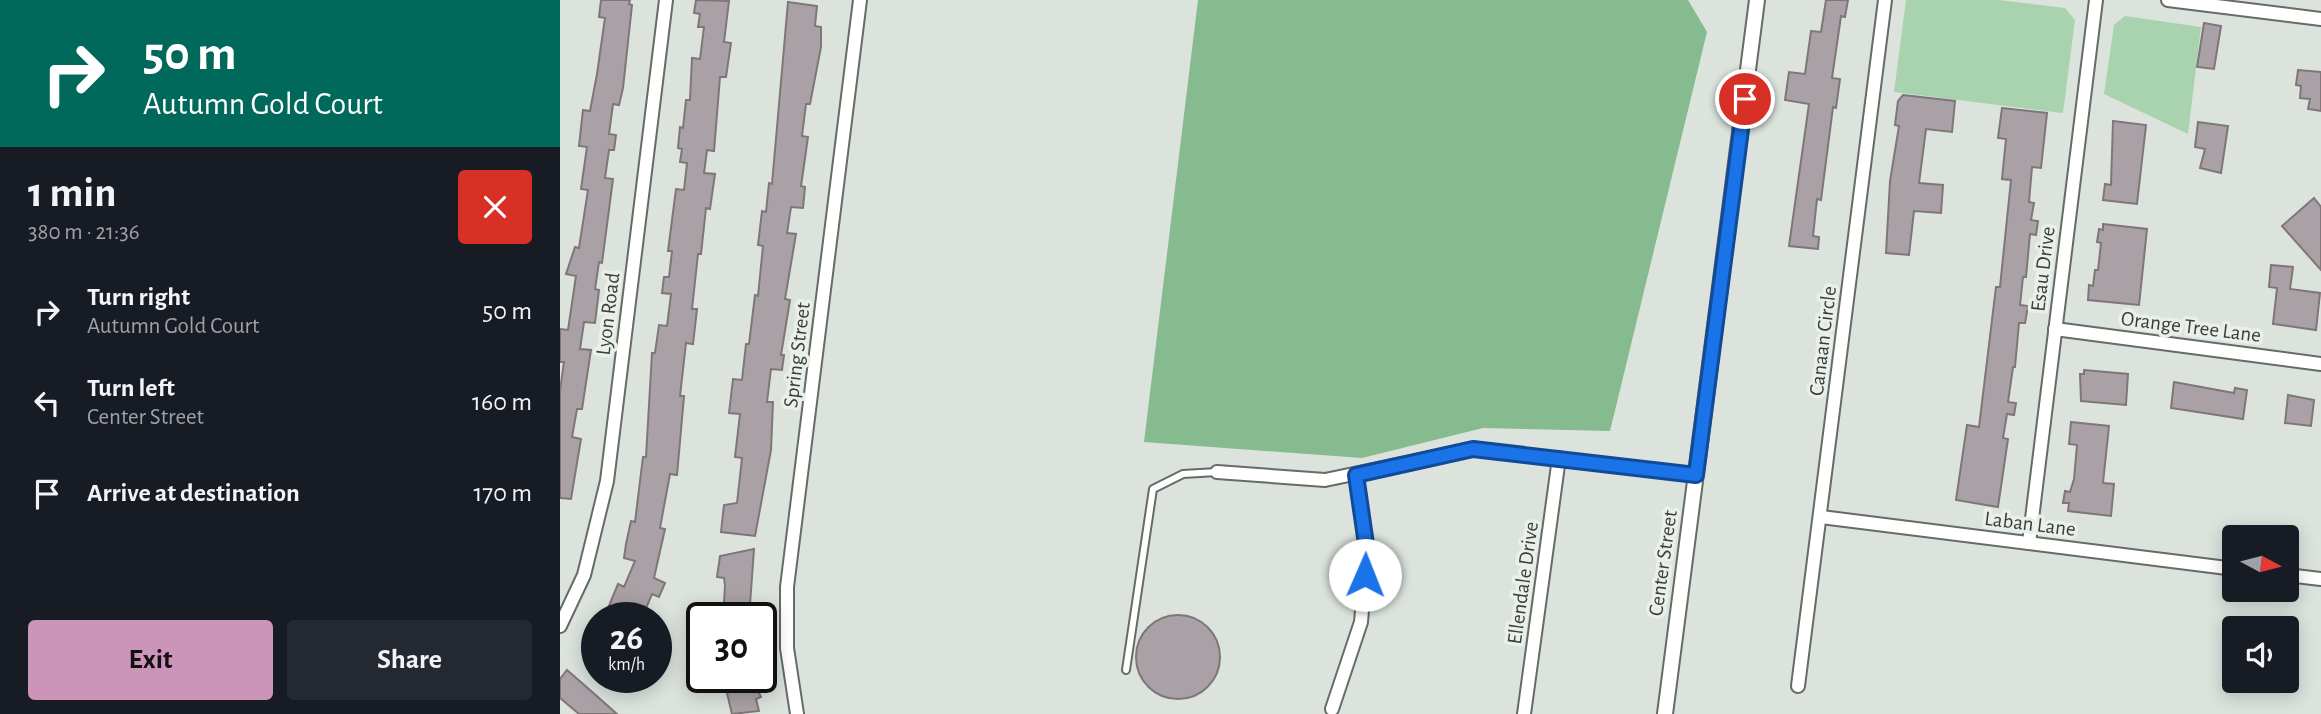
<!DOCTYPE html>
<meta charset="utf-8">
<style>
:root{--surface:#171b24;--page:#242831;--text:#f1f3f6;--muted:#9ea1a6;--accent:#cd94ba}
body{margin:0;font-family:"Alegreya Sans",sans-serif;background:var(--page);color:var(--text);height:100vh;display:flex;flex-direction:column;font-size:26px;white-space:nowrap}
*{box-sizing:border-box;margin:0}
p{font-size:23px;color:var(--muted)}
.icon{flex:none;width:38px;height:38px;fill:none;stroke:currentColor;stroke-width:2;stroke-linecap:round;stroke-linejoin:round}
.map{position:relative;flex:1;overflow:hidden}
.side{display:flex;flex-direction:column;background:var(--surface);width:560px}
.side>*{flex:none}
.guide{background:#00695c;color:#fff;overflow:hidden}
.needle{width:46px;rotate:97deg}
.buttons{position:absolute;left:1662px;top:525px;display:grid;gap:14px}
.buttons a{display:grid;place-items:center;width:77px;height:77px;border-radius:7px;background:var(--surface);box-shadow:0 4px 18px #0003;font-size:35px}
.speed{position:absolute;left:21px;top:602px;display:flex;gap:14px;font-size:35px;font-weight:700;text-align:center}
.speed>*{display:grid;place-content:center;width:91px;height:91px;border-radius:50%;background:var(--surface);box-shadow:0 4px 18px #0003;line-height:1}
.speed small{font-size:18px;font-weight:400}
.speed .limit{border:4px solid #111;border-radius:10px;background:#fff;color:#111}
.pin{position:absolute;display:grid;place-items:center;width:60px;height:60px;color:#fff;margin:-30px;border:4px solid #fff;border-radius:50%;box-shadow:0 2px 7px #0007}
.me{position:absolute;width:77px;margin:-38px;rotate:1deg;stroke-linejoin:round;filter:drop-shadow(0 0 5px #0008)}
.turn{display:flex;align-items:center;gap:24px;height:147px;padding:0 28px;font-size:32px}
.turn .icon{width:91px;height:91px;stroke-width:2.5}
.turn b{display:block;font-size:49px;line-height:60px}
.round{display:grid;place-items:center;flex:none;width:74px;height:74px;border-radius:7px;background:var(--page)}
.head{display:flex;align-items:center;justify-content:space-between;height:119px;padding:0 28px}
h1{font-size:42px;font-weight:700;line-height:52px}
.action{display:flex;gap:14px;margin-top:auto;padding:14px 28px}
.action a{flex:1;height:80px;border-radius:7px;background:var(--accent);color:#111;font-size:28px;font-weight:700;line-height:80px;text-align:center}
.action a+a{background:var(--page);color:var(--text)}
ul{padding:0;list-style:none}
li{display:flex;align-items:center;gap:21px;height:91px;padding:0 28px}
li div{flex:1}
li b{display:block;font-size:26px}
li em{font-style:normal}
main{display:flex;flex:1;min-height:0}
.map>svg:first-child{display:block}
.green{fill:#a8d3ae}
.water{fill:#85bb8e}
.building{fill:#a9a1a5;stroke:#7e7679;stroke-width:2}
.lines{fill:none;stroke-linecap:round;stroke-linejoin:round}
.service-casing{stroke:#656b66;stroke-width:10}
.minor-casing{stroke:#656b66;stroke-width:16}
.tertiary-casing{stroke:#656b66;stroke-width:18}
.service{stroke:#fff;stroke-width:6}
.minor{stroke:#fff;stroke-width:12}
.tertiary{stroke:#fff;stroke-width:14}
.route-casing{stroke:#114b97;stroke-width:18}
.route{stroke:#1a73e8;stroke-width:12}
.labels{text-anchor:middle;dominant-baseline:central;stroke-width:7;stroke-linejoin:round;paint-order:stroke}
.street-label{font-size:21px;fill:#3b3d3b;stroke:#e9f0ea}
</style>
<main>
<section class="side">
<div class="guide">
<div class="turn"><svg class="icon" aria-label="right" viewBox="0 0 24 24"><path d="M7 20v-9h11M14 6l5 5-5 5"/></svg><div><b>50 m</b>Autumn Gold Court</div></div>
</div>
<div class="head"><div><h1>1 min</h1><p>380 m · 21:36</p></div><a class="round" style="background:#d93025;color:#fff"><svg class="icon" aria-label="close" viewBox="0 0 24 24"><path d="M6 6l12 12M18 6L6 18"/></svg></a></div>
<ul>
<li><svg class="icon" aria-label="right" viewBox="0 0 24 24"><path d="M7 20v-9h11M14 6l5 5-5 5"/></svg><div><b>Turn right</b><p>Autumn Gold Court</p></div><em>50 m</em></li>
<li><svg class="icon" aria-label="left" viewBox="0 0 24 24"><path d="M17 20v-9H6M10 6l-5 5 5 5"/></svg><div><b>Turn left</b><p>Center Street</p></div><em>160 m</em></li>
<li><svg class="icon" aria-label="arrive" viewBox="0 0 24 24"><path d="M6 21V4h12l-3 4 3 4H6"/></svg><div><b>Arrive at destination</b></div><em>170 m</em></li>
</ul>
<div class="action"><a>Exit</a><a>Share</a></div>
</section>
<div class="map">
<svg width="1761" height="714" viewBox="0 0 1761 714">
<rect width="100%" height="100%" fill="#dce3dd"/>
<g class="green">
<polygon points="1346,0 1439,0 1505,8 1515,20 1503,113 1334,92"/>
<polygon points="1565,16 1641,27 1628,134 1544,94 1554,25"/>
</g>
<polygon class="water" points="638,0 1128,0 1147,32 1050,431 923,428 802,458 584,442"/>
<g class="building">
<polygon points="41,0 70,0 69,4 72,5 63,88 59,105 53,104 49,134 56,135 54,150 49,150 45,178 53,179 42,263 39,262 35,289 39,290 35,323 24,322 20,349 31,350 22,409 17,409 12,437 21,439 11,499 0,498 0,390 4,362 0,362 0,329 8,330 16,276 6,274 15,247 19,248 28,190 21,189 27,147 19,146 23,110 30,111 37,74 45,18 39,17"/>
<polygon points="136,0 169,1 164,42 171,43 166,77 160,77 154,151 147,150 144,173 155,174 150,209 146,208 141,254 138,254 132,309 137,309 133,344 126,343 120,396 124,396 117,475 110,474 100,528 105,529 94,578 105,583 99,597 92,594 82,618 44,618 58,584 64,587 75,561 64,558 66,544 71,521 75,522 83,457 86,457 92,353 95,353 99,325 107,326 111,294 102,293 104,277 109,277 112,251 108,251 116,189 124,190 127,163 120,162 122,149 118,148 120,127 123,128 126,100 130,100 132,58 140,59 144,27 138,27 140,14 134,13"/>
<polygon points="1266,0 1288,0 1285,17 1281,16 1272,78 1280,79 1276,108 1273,107 1261,200 1257,199 1253,236 1259,237 1258,249 1229,246 1249,104 1225,100 1229,72 1245,74 1251,31 1261,32"/>
<polygon points="228,2 257,6 255,26 261,27 261,47 250,104 246,104 242,136 248,137 241,186 245,187 243,208 231,207 227,233 236,234 225,299 230,300 221,355 224,355 222,370 211,369 207,402 213,402 211,450 195,536 161,532 164,505 177,503 182,458 175,457 180,414 169,413 173,379 182,380 186,344 189,344 195,295 198,296 203,246 198,245 202,211 206,212 209,183 212,184"/>
<polygon points="1644,23 1661,26 1654,69 1637,67"/>
<polygon points="1738,70 1761,72 1761,111 1748,109 1750,99 1740,98 1741,86 1736,85"/>
<polygon points="1343,95 1395,101 1392,132 1366,129 1359,183 1383,185 1381,213 1354,211 1349,255 1326,253 1330,181 1339,126 1335,125 1338,101"/>
<polygon points="1442,108 1487,113 1481,168 1472,167 1469,202 1474,203 1471,220 1478,221 1476,235 1470,234 1466,277 1463,277 1460,305 1468,306 1465,323 1459,323 1455,367 1453,367 1448,402 1456,403 1454,415 1447,414 1443,438 1448,439 1438,507 1396,500 1407,425 1419,427 1436,287 1440,287 1451,180 1442,179 1446,139 1438,138"/>
<polygon points="1553,121 1586,125 1577,204 1543,200 1545,184 1551,185"/>
<polygon points="1638,122 1668,126 1661,173 1640,168 1645,149 1635,147"/>
<polygon points="1754,198 1761,207 1761,270 1722,226"/>
<polygon points="1543,224 1587,229 1579,305 1528,300 1529,285 1533,286 1535,270 1538,270 1541,243 1537,242 1539,229 1543,230"/>
<polygon points="1711,265 1733,267 1730,289 1760,293 1756,330 1713,324 1717,288 1709,287"/>
<polygon points="1524,370 1568,374 1566,405 1521,401 1520,374 1524,374"/>
<polygon points="1614,382 1674,393 1675,388 1687,390 1683,419 1611,408"/>
<polygon points="1728,395 1754,400 1751,426 1725,423"/>
<polygon points="1511,422 1549,426 1543,483 1554,484 1551,516 1508,511 1509,503 1503,503 1505,491 1510,492 1514,479 1517,445 1509,444"/>
<polygon points="194,549 189,618 163,618 165,586 164,578 157,577 160,556"/>
<circle cx="618" cy="657" r="42"/>
<polygon points="7,670 30,690 57,714 19,714 0,698 0,679"/>
<polygon points="194,682 201,697 196,699 199,711 172,714 166,689"/>
</g>
<g class="lines">
<defs>
<polyline id="service" points="566,670 593,489 623,474 657,472"/>
<g id="minor">
<polyline points="1608,0 1761,19"/>
<polyline points="1495,329 1761,364"/>
<polyline points="657,472 765,480 913,449 1136,475"/>
<polyline points="1261,517 1675,569"/>
<polyline points="1469,543 1536,0"/>
<polyline points="1727,575 1761,579"/>
<polyline points="0,626 24,575 47,481 106,0"/>
<polyline points="1238,686 1325,0"/>
<polyline points="772,709 801,622 807,551 796,475"/>
<polyline points="237,714 227,648 227,587 300,0"/>
<polyline points="964,714 999,458"/>
</g>
<polyline id="tertiary" points="1105,714 1197,0"/>
</defs>
<use href="#service" class="service-casing"/>
<use href="#minor" class="minor-casing"/>
<use href="#tertiary" class="tertiary-casing"/>
<use href="#service" class="service"/>
<use href="#minor" class="minor"/>
<use href="#tertiary" class="tertiary"/>
</g>
<g class="lines">
<defs>
<polyline id="route" points="805,575 807,551 796,475 913,449 1136,475 1185,99"/>
</defs>
<use href="#route" class="route-casing"/>
<use href="#route" class="route"/>
</g>
<g class="labels">
<g class="street-label">
<text transform="translate(1483 269) rotate(-83)">Esau Drive</text>
<text transform="translate(48 314) rotate(-83)">Lyon Road</text>
<text transform="translate(1631 327) rotate(7)">Orange Tree Lane</text>
<text transform="translate(1263 341) rotate(-83)">Canaan Circle</text>
<text transform="translate(237 355) rotate(-83)">Spring Street</text>
<text transform="translate(1470 524) rotate(7)">Laban Lane</text>
<text transform="translate(1103 563) rotate(-82)">Center Street</text>
<text transform="translate(963 583) rotate(-82)">Ellendale Drive</text>
</g>
</g>
</svg>
<div class="buttons">
<a><svg class="needle" viewBox="-14 -14 28 28"><path d="M0-13l5 13h-10z" fill="#e53935"/><path d="M0 13l5-13h-10z" fill="#9ea1a6"/></svg></a>
<a><svg class="icon" aria-label="sound" viewBox="0 0 24 24"><path d="M4 9h4l5-4v14l-5-4H4zM17 9q2 3 0 6"/></svg></a>
</div>
<div class="speed"><div>26<small>km/h</small></div><div class="limit">30</div></div>
<div class="pin" style="left:1185px;top:99px;background:#d93025"><svg class="icon" aria-label="arrive" viewBox="0 0 24 24"><path d="M6 21V4h12l-3 4 3 4H6"/></svg></div>
<svg class="me" style="left:805px;top:575px" viewBox="-20 -20 40 40"><circle r="19" fill="#fff"/><path d="M0-13L10 11 0 6-10 11z" fill="#1a73e8"/></svg>
</div>
</main>
